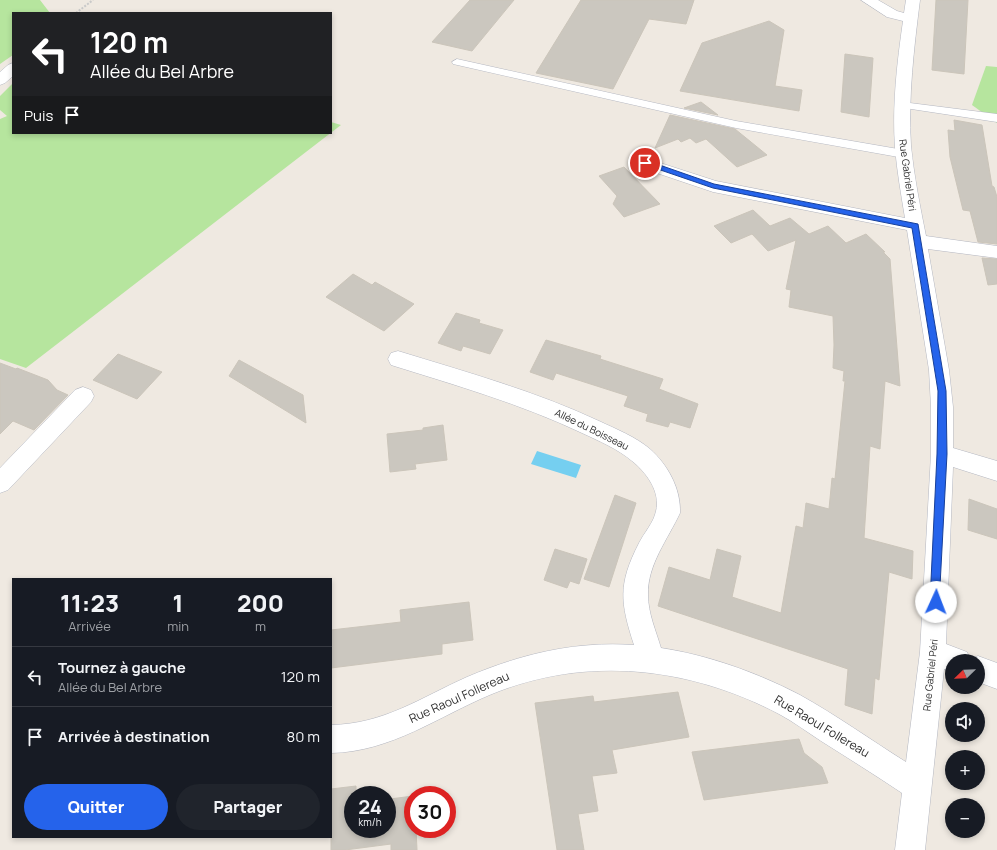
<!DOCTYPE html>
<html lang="fr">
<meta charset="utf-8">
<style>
:root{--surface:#171b24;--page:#20242c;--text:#f1f3f6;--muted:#9ea1a6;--line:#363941;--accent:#2563eb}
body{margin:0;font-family:Manrope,sans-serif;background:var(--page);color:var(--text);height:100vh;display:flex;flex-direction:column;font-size:15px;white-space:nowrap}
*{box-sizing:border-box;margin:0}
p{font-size:13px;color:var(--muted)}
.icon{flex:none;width:22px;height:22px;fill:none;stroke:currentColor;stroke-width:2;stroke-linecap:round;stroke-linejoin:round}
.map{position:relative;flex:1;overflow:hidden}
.drawer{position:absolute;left:12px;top:578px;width:320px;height:260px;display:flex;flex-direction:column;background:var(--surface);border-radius:0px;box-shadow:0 2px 6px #0003}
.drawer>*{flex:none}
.hud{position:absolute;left:12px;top:12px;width:320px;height:122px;border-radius:0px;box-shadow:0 2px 6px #0003;background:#202124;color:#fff;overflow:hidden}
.needle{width:26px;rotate:247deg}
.controls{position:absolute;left:945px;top:654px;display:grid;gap:8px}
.controls a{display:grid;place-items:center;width:40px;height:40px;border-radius:50%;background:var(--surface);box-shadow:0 2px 6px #0003;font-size:20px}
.speed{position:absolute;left:344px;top:786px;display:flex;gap:8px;font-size:20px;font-weight:700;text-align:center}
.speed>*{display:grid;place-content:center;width:52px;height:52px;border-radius:50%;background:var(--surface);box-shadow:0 2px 6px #0003;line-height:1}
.speed small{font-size:10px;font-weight:400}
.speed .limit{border:6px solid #d22;background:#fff;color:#111}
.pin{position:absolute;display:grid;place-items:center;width:34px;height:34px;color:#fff;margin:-17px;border:2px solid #fff;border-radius:50%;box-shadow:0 1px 4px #0007}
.me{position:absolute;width:44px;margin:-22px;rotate:2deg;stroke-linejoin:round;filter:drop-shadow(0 0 3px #0008)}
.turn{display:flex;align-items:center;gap:14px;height:84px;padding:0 12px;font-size:18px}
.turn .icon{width:52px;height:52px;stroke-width:2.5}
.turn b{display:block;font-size:28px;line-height:34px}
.then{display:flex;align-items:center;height:38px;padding:0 12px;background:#0003;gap:8px;font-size:15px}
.eta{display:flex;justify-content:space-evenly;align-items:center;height:68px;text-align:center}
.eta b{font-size:24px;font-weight:800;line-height:28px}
.primary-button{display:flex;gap:8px;margin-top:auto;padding:8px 12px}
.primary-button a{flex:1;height:46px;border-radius:24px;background:var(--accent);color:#fff;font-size:16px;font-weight:800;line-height:46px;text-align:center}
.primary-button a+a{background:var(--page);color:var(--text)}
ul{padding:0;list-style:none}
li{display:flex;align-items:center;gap:12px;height:60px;padding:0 12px;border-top:1px solid var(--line)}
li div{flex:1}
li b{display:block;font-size:15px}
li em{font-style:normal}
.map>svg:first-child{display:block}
.green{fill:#b6e59e}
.water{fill:#75cff0}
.building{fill:#cbc7bf;stroke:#cbc5ba}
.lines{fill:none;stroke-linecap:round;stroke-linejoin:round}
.lane-casing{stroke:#b4b7c1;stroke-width:1}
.street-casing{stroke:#b4b7c1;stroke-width:1}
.path{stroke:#c9c9c9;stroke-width:2;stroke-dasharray:2 1.5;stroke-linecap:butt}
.lane{fill:#fff;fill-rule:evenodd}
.street{fill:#fff;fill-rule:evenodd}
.route{fill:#2563eb;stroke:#184099}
.labels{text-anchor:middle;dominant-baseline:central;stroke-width:3;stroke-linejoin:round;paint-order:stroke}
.street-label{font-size:10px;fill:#2e2e2e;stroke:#fff}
.near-street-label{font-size:12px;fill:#2e2e2e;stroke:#fff}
</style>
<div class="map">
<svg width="997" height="850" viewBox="0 0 997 850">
<rect width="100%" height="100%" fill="#efe9e1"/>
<g class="green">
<polygon points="0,0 40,0 50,13 13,13 13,55 0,64"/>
<polygon points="986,66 997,67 997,123 972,105"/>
<polygon points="13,83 13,133 331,133 331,122 341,125 26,368 0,359 0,119 7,116 0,110 0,96"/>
</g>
<polygon class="water" points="537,451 581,465 576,478 531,464"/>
<g class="building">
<polygon points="470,0 514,0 472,51 432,42"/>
<polygon points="581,0 694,0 686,24 649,19 613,89 536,73"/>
<polygon points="936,0 968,0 964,74 932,70"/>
<polygon points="769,21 784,30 775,86 802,90 799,111 680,91 702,43"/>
<polygon points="845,54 873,58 869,117 841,112"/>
<polygon points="701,102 718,115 684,108"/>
<polygon points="670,115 735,129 767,155 737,167 706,139 696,143 690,138 681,142 678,139 655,148"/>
<polygon points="954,120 982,125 992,186 994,187 997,197 997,244 978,242 970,211 963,210 950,157 948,130 955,131"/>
<polygon points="624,167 660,204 624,217 613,204 617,196 599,176"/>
<polygon points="753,210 770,226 790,218 809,234 828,226 846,243 866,234 885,252 883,252 890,259 900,386 885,381 880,449 870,446 864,538 913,551 912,579 889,572 879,680 875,678 872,714 845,705 848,669 658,606 669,567 710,580 717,549 741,556 732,597 781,613 796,526 803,528 806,503 829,509 832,478 835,479 845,381 843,381 844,371 833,368 834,345 833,316 789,307 791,290 786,289 796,240 768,251 752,234 731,243 714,226"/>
<polygon points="982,258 997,259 997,284 988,285"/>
<polygon points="353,274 372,285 375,282 414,304 384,331 326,297"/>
<polygon points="456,313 480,320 479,323 503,330 490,354 463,346 461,351 438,343"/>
<polygon points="546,340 601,356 600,359 663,379 659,389 698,404 690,428 670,422 668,427 646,421 648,414 624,406 628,396 556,373 553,380 530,372"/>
<polygon points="118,354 162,372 137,399 93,380"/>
<polygon points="239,360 303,395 306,423 229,376"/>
<polygon points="0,363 16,369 17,368 48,380 57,390 68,395 34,430 13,421 0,434"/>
<polygon points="443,425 447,460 415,464 416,469 390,472 387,434 423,430 423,428"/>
<polygon points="615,495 636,503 609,587 584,579"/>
<polygon points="969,499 997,509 997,539 968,530"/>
<polygon points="555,549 587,559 579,584 570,581 567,588 544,580"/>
<polygon points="469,602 473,640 442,644 442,654 331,668 331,630 401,622 400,610"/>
<polygon points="678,692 689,737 612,750 617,773 592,776 598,811 578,814 584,850 557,850 535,703 593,696 594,702"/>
<polygon points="799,739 804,753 822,767 828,783 704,800 692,752"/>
<polygon points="356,786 356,795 353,795 353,829 387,829 386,795 390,795 390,799 413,796 413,829 416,829 417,850 391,850 391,844 345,850 331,850 331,789"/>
</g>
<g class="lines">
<defs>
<g id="lane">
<polygon points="457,59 736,121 904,150 910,154 904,158 736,128 453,64 452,62"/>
<polygon points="902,102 997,114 997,122 898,107 896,105"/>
</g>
<g id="street">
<path d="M861,0h17l19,11 7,2 2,-13h14c-6,48 -12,97 -9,146 3,30 9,60 15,90l71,10v12l-69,-9 21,121 4,37v41l44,13v20l-44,-14 -7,177 21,8 3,7 8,-3 19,7v26l-19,-7v-21h-26v11l-8,-3 -19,181h-30l7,-57c-27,-18 -54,-35 -81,-52 -14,-9 -27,-19 -42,-27 -89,-47 -192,-59 -287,-20 -53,22 -101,58 -161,59v-28c53,-1 89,-27 136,-48 54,-23 108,-36 167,-32 -14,-43 -16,-61 5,-102 5,-10 15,-21 17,-32 5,-19 -10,-39 -24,-50 -14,-12 -33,-20 -50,-28 -61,-29 -127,-48 -191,-68l-3,-6 3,-6 7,-2c68,21 137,40 201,70 17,8 37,16 51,28 18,16 31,40 30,64 -12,26 -33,52 -32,82 0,18 8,36 13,53 47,7 97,25 139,47 36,20 71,45 106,67l14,-110 11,-198v-47l-2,-37 -22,-140 -194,-38 -74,-25 -2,-4 2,-4 6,-1 71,23 189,37c-4,-24 -8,-47 -10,-70 -3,-43 2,-85 8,-127l-16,-4z"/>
<polygon points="13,63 13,76 5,83 0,85 0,72 8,65"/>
<polygon points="83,387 91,390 94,396 91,402 8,490 0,493 0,468 75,390"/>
</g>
</defs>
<use href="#lane" class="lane-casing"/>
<use href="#street" class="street-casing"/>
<polyline class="path" points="76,13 93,0"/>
<use href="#lane" class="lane"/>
<use href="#street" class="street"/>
</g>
<polygon class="route" points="643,161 648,161 714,184 918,224 946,391 947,454 939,605 936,606 932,605 930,602 937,454 938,391 912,228 713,188 643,164"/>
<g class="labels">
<g class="street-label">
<text transform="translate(908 175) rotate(82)">Rue Gabriel Péri</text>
<text transform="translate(592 429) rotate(26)">Allée du Boisseau</text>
<text transform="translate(930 675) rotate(-84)">Rue Gabriel Péri</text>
</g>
<g class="near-street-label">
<text transform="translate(459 697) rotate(-24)">Rue Raoul Follereau</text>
<text transform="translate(822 726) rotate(31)">Rue Raoul Follereau</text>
</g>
</g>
</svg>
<div class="controls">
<a><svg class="needle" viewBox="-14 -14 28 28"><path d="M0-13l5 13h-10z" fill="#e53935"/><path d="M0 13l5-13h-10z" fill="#9ea1a6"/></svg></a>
<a><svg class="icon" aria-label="sound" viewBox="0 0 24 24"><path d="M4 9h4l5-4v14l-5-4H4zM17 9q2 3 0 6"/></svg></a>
<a>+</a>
<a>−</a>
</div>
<div class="speed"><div>24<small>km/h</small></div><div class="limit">30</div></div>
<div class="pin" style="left:645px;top:163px;background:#d93025"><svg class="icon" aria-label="arrive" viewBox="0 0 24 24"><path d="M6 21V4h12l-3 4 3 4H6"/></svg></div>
<svg class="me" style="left:936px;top:602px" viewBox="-20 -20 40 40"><circle r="19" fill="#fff"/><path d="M0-13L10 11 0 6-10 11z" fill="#2563eb"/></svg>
<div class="hud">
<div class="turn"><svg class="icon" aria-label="left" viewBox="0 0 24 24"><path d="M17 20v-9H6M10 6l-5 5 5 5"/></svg><div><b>120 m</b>Allée du Bel Arbre</div></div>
<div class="then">Puis<svg class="icon" aria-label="arrive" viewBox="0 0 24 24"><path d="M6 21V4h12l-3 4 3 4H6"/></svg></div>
</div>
<section class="drawer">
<div class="eta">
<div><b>11:23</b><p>Arrivée</p></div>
<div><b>1</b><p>min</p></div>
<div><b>200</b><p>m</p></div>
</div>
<ul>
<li><svg class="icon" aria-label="left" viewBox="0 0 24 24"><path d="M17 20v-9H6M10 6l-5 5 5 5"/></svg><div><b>Tournez à gauche</b><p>Allée du Bel Arbre</p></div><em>120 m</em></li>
<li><svg class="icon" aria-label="arrive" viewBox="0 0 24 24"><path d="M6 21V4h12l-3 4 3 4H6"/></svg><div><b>Arrivée à destination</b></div><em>80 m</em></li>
</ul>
<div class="primary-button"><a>Quitter</a><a>Partager</a></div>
</section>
</div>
